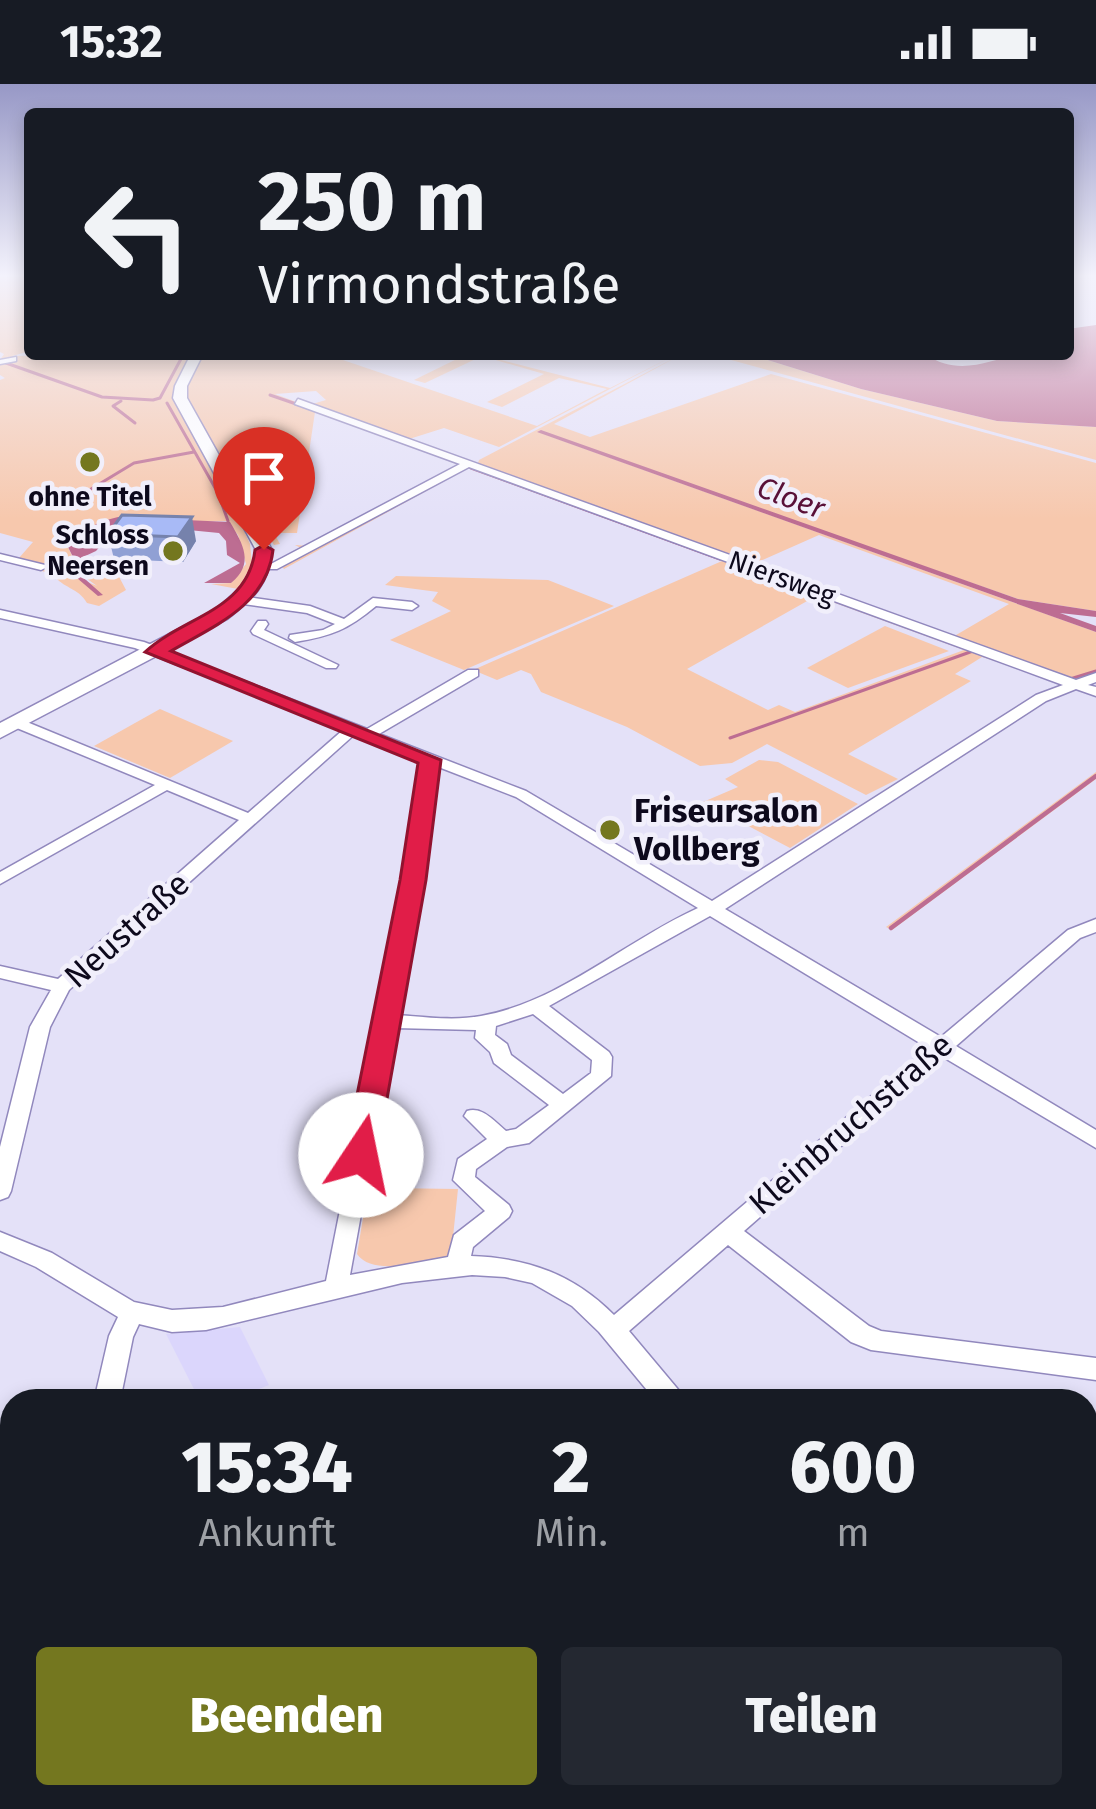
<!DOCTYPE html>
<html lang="de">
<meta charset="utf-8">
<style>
:root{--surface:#171b24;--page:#242831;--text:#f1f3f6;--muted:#9ea1a6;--accent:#74771f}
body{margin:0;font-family:"Fira Sans",sans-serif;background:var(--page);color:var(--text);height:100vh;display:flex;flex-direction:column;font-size:45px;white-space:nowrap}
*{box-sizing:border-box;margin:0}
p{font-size:39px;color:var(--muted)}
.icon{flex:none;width:66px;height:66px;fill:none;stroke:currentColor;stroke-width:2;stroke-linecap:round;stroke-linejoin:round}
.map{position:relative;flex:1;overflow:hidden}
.side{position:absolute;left:0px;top:1305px;width:1098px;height:420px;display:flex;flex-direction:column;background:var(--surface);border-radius:36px 36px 0 0;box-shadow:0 6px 18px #0003}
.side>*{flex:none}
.top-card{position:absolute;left:24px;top:24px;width:1050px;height:252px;border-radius:12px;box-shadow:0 6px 18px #0003;background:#171b24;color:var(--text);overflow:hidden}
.pin{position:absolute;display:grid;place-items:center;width:102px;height:102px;color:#fff;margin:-123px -51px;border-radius:50% 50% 50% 0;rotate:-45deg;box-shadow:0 0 12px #0007}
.pin .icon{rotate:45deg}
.me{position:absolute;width:132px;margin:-66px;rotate:11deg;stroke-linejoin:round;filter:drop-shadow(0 0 9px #0008)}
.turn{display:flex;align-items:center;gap:42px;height:252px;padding:0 36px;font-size:54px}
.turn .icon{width:156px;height:156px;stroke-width:2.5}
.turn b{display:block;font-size:84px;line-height:102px}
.eta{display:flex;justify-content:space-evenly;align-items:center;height:204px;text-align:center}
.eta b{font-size:72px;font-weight:800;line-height:84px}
.button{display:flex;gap:24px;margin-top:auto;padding:24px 36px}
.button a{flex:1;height:138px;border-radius:12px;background:var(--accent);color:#fff;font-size:48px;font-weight:800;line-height:138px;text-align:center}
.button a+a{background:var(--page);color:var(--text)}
.status{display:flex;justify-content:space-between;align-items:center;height:84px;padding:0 60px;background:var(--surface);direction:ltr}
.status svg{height:33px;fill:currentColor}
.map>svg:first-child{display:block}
.built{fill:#dbd6fc}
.green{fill:#f7c8ad;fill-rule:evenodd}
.water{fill:#bd6d92}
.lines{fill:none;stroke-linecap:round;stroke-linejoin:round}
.stream-far1{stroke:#bd6d92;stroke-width:3}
.stream{stroke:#bd6d92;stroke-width:4.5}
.street-casing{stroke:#9188bd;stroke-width:3}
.secondary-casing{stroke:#9188bd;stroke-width:3}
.street{fill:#fff;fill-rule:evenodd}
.secondary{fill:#fff;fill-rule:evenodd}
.wall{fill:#90a0d4}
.shaded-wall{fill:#7682ac}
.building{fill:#a8baf6;stroke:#7682ac;stroke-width:3}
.route{fill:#e11d48;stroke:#92132f;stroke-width:3}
.poi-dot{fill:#74771f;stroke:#f1effb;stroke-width:4.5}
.labels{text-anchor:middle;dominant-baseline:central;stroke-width:9;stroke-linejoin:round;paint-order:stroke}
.far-poi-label{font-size:27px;font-weight:bold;fill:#0d091c;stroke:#f1effb}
.far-street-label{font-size:27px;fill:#0d091c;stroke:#f1effb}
.far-water-label{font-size:30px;font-style:italic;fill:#591038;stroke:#f1effb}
.poi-label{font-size:33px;font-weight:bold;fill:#0d091c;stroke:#f1effb;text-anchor:start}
.street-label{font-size:33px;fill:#0d091c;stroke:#f1effb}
</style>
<div class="status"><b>15:32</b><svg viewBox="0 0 49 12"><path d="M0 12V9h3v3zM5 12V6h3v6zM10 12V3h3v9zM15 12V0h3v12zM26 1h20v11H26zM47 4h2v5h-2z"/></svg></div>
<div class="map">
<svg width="1096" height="1725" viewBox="0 0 1096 1725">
<rect width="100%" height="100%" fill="#e4e1f8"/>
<g class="built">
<polygon points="240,1243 269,1301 229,1317 200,1317 166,1250"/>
<polygon points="1086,1431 1096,1432 1096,1677 1086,1669"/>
</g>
<g class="green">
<path d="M0,193h30v74l-18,5 182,-2 -16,29 72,161 2,20 -14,25 -27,-5 20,-1 15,-19 -8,-29 -12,-14 -127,2 -32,22 6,13 -9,5 7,12 26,11 -29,-21 48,6 10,19 -27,16 -12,-3c-9,-16 -24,-14 -34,-29l-15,-4 7,-5 -26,-7 14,-16 -33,-9v-153l5,-2 -5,-3v-12l16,-4 -16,1 4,-6 -4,-2z"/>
<polygon points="202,270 340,275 537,342 607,305 559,294 502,323 487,318 544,290 482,272 425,299 414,296 467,270 478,270 610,304 677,270 499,363 444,344 406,356 309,321 326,316 316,307 275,310 464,380 308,463 301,464 295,461 308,462 460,381 315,328 297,449 274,449 280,460 274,461 186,316 187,300"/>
<polygon points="682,270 554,340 590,353 771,290 1096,379 1096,527 1018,515 538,348 1096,548 1096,589 1069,597 951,554 1009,520 819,451 751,481 477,382 479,376"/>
<polygon points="709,270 748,270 861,305 997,337 1096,343 1096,376"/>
<path d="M471,383l592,215 -81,-25 -27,17 16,7 -123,73 50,25 -32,16 -99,-51 -35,19 -32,3 -73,-39 -86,-35 -10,-18 -10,-4 -24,10 -24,-10 249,-109 -254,-93 -184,101 -3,-4zM816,512l148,54 -169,62 -16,-7 -11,5 -81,-41z"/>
<polygon points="396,492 548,496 614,522 464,586 390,556 451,527 432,517 438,508 385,501"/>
<polygon points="885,542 949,567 848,604 807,584"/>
<polygon points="160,625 233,657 170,694 94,662"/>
<polygon points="759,676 778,678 858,720 790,764 703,718 738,703 725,695"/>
<polygon points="1096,688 1096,695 892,846 886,843"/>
<path d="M385,1104l73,1 -7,67c-26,4 -77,22 -94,-2l9,-54h17z"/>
</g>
<g class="water">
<path d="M1096,241v102l-99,-6 -136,-32 -113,-35h177c33,23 63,7 93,0 15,-4 35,0 50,0v-25z"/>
<polygon points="541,346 1018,515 1096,527 1096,533 1060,529 1096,542 1096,548 537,348"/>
<path d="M118,433l112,5c13,22 25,42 1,61h-27l36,-20 -13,-8 -1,-14 -7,-8 -51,-5 -56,5 -16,18 -28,13 35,31 -5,1 -35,-30 10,-9 -6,-12 32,-23z"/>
</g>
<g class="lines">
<g class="stream-far1">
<polyline points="6,279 102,313 153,316 160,314 182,273 177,270"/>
<polyline points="270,311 299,321"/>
<polyline points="121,317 113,322 135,339"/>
<polyline points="167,319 218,409 228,437"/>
<polyline points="471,384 720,475"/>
<polyline points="91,405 134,379 194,368"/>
<polyline points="1070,595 1096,587"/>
<polyline points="730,654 973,567"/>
</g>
<polyline class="stream" points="891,844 1096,692"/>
<defs>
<g id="street">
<polygon points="16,273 16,277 0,280 0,276"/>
<path d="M298,315l778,281 20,-7v9l-8,3 8,2v9l-20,-7 -30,12 -321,208 216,128 127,-107 28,-11v13l-16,6 -124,108 140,84v18l-153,-91 -199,174 125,95 12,5 215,27v22l-225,-30 -20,-8 -123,-97 -99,86 52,62 4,8h-29l-57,-69 -27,-26 -40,-23 -27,-6 -33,-2 -70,8 -196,47 -34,2 -33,-8 -6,13 -13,64h-26l15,-65 9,-19 -82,-50 -36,-16v-19l52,21 82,49 38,8 51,-3 103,-26 79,-401 17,-120 -54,-20 -8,-1 -5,-5 -286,256 -19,37 -39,164 -3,6 -8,3v-53l30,-120 21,-37 -51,-12v-12l58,13 181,-159 -72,-30 -167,94v-12l155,-87 -143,-59v-6h10l226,93 95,-83 -208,-82 -135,-30v-8l144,32 223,87 101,-59h10v6l-99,58 147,57 186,110 324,-206 27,-10 -594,-218 -192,102h-8v-4l191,-101 -165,-60zM436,682l80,31 182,111c-73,33 -138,94 -217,108 -27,5 -56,1 -84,-1l24,-135zM710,832l218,132 -314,267c-41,-41 -86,-57 -143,-59l2,-9 36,-30 3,-6 -3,-6 -34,-28 1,-8 31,-22 22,-4 82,-67 1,-19 -3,-5 -60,-46zM533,930l59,46 -1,13 -28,21 -52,-39 -4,-11 -12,-9 1,-9zM395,944l81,2 -1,8 15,14 4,11 55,42 -33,24 -10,2c-12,-10 -24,-25 -39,-20l-3,5 23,23 -29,20 -5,21 32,31 -31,24 -6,22 -98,18z"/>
<polygon points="0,470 45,481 47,483 41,486 0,476"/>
<path d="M240,512l70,10 34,13 29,-21 39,4 6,4 -6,4 -36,-4c-29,24 -44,30 -81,36l-6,-4 1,-3 33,-5 12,-6 -28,-11 -71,-10v-6z"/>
<polygon points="258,537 266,537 268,540 264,546 338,581 336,584 326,584 253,550 251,547"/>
<polygon points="1086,1404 1096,1406 1096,1432 1086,1430"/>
<polygon points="12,1450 12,1483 0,1489 0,1456"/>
<polygon points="1086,1680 1096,1684 1096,1719 1083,1713 1086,1713"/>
<polygon points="240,1713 278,1713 273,1725 235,1725"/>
<polygon points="575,1713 622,1713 617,1725 570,1725"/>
</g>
<path id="secondary" d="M191,270h12l-16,32v12l85,152c-3,34 -19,49 -45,69l-227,119v-15l213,-112c25,-19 38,-30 43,-61l-83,-152 2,-12z"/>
</defs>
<use href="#street" class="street-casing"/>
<use href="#secondary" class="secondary-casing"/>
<use href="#street" class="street"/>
<use href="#secondary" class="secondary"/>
</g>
<polygon class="wall" points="122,431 196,457 183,478 114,475 108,450"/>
<polygon class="shaded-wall" points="192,433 196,457 183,478 178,453"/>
<polygon class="building" points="122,431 192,433 178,453 108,450"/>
<linearGradient id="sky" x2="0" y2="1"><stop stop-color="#9798c6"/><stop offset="0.44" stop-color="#f3f2fc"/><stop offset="1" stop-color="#f3f2fc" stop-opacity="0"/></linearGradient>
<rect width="1096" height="435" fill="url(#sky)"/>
<path class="route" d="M264,461l9,5c-6,55 -59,76 -102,101l270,109 -15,120 -49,275 -5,9 -11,3 -12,-3 -4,-9 55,-275 18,-117 -273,-111c39,-36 103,-41 110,-102z"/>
<g class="poi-dot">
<circle cx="90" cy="378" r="12"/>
<circle cx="173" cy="467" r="12"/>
<circle cx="610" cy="746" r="12"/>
</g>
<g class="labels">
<g class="far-poi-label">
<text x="90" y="413">ohne Titel</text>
<text x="149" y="451" text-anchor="end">Schloss<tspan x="149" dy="31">Neersen</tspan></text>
</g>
<g class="far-street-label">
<text transform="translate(782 494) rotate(20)">Niersweg</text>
</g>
<g class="far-water-label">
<text transform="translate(791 414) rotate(20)">Cloer</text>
</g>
<g class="poi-label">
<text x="634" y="727">Friseursalon<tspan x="634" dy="38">Vollberg</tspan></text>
</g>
<g class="street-label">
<text transform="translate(127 846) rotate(-42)">Neustraße</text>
<text transform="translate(851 1040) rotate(-41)">Kleinbruchstraße</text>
</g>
</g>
</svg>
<div class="pin" style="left:264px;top:466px;background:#d93025"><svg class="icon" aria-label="arrive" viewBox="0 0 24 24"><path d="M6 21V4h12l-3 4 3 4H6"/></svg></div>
<svg class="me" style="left:361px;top:1071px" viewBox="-20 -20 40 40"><circle r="19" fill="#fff"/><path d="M0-13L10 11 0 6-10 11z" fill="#e11d48"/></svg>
<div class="top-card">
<div class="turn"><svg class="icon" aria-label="left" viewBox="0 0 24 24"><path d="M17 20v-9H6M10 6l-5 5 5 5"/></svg><div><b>250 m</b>Virmondstraße</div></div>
</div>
<section class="side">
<div class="eta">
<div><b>15:34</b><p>Ankunft</p></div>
<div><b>2</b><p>Min.</p></div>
<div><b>600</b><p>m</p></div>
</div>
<div class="button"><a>Beenden</a><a>Teilen</a></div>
</section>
</div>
